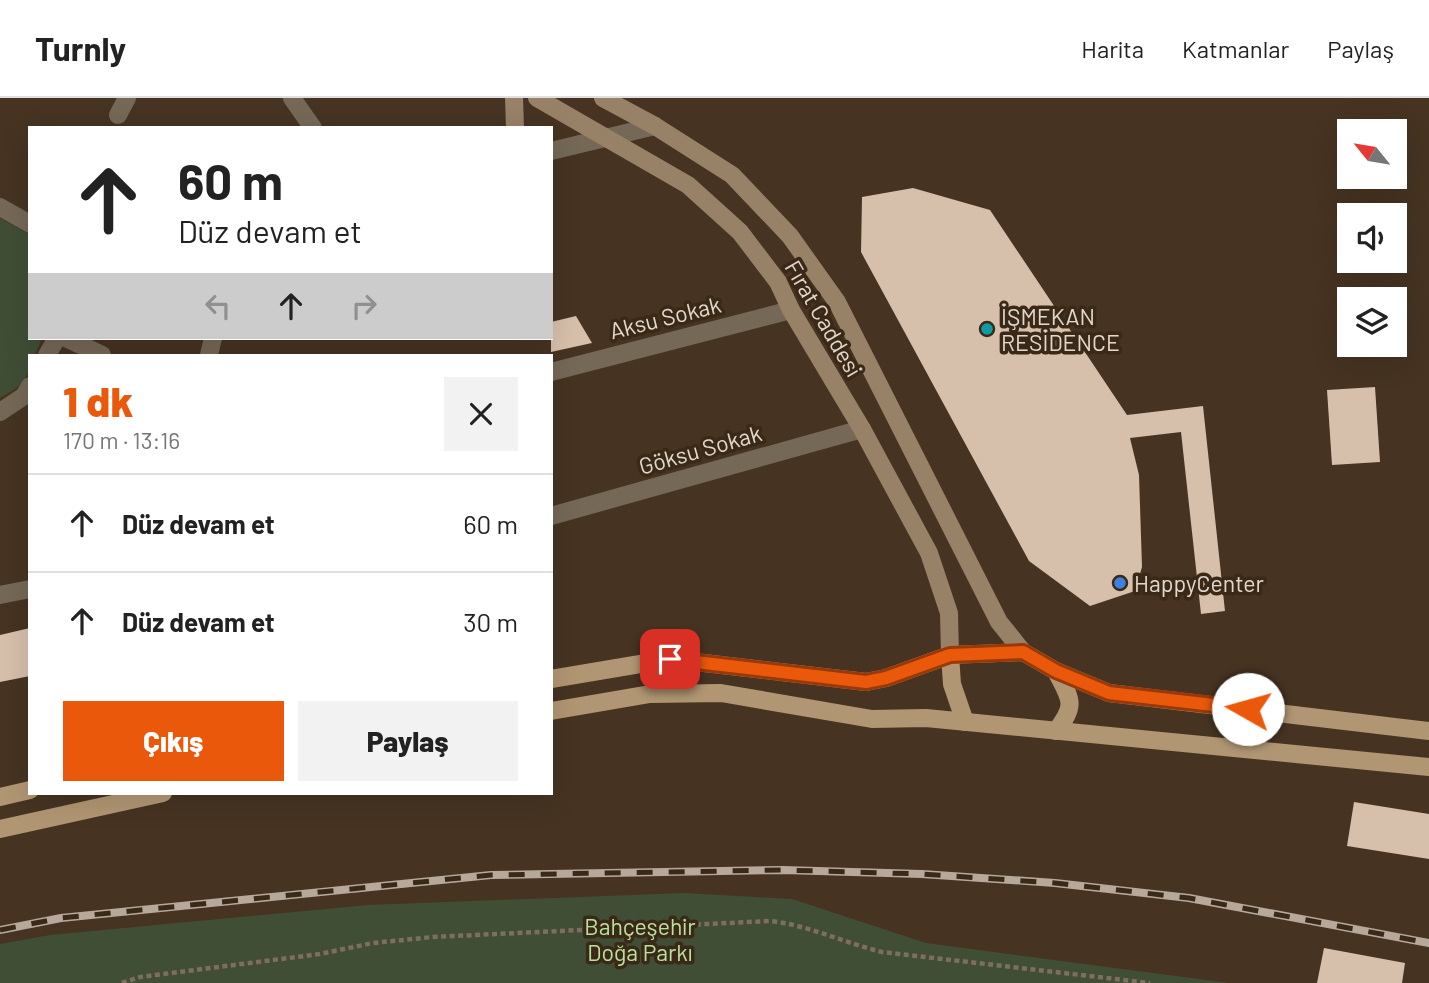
<!DOCTYPE html>
<html lang="tr">
<meta charset="utf-8">
<style>
:root{--surface:#fff;--page:#f2f2f2;--text:#222;--muted:#767676;--line:#e0e0e0;--accent:#ea580c}
body{margin:0;font-family:Barlow,sans-serif;background:var(--page);color:var(--text);height:100vh;display:flex;flex-direction:column;font-size:26px;white-space:nowrap}
*{box-sizing:border-box;margin:0}
p{font-size:23px;color:var(--muted)}
.icon{flex:none;width:38px;height:38px;fill:none;stroke:currentColor;stroke-width:2;stroke-linecap:round;stroke-linejoin:round}
.map{position:relative;flex:1;overflow:hidden}
.sheet{position:absolute;left:28px;top:256px;width:525px;height:441px;display:flex;flex-direction:column;background:var(--surface);border-radius:0px;box-shadow:0 7px 28px #0002}
.sheet>*{flex:none}
.hud{position:absolute;left:28px;top:28px;width:525px;height:214px;border-radius:0px;box-shadow:0 7px 28px #0002;background:#fff;color:var(--text);overflow:hidden}
.needle{width:46px;rotate:300deg}
.fabs{position:absolute;left:1337px;top:21px;display:grid;gap:14px}
.fabs a{display:grid;place-items:center;width:70px;height:70px;border-radius:0px;background:var(--surface);box-shadow:0 7px 28px #0002;font-size:35px}
.pin{position:absolute;display:grid;place-items:center;width:60px;height:60px;color:#fff;margin:-30px;border-radius:14px;box-shadow:0 4px 10px #0006}
.me{position:absolute;width:77px;margin:-38px;rotate:277deg;stroke-linejoin:round;filter:drop-shadow(0 0 5px #0008)}
.turn{display:flex;align-items:center;gap:24px;height:147px;padding:0 35px;font-size:32px}
.turn .icon{width:91px;height:91px;stroke-width:2.5}
.turn b{display:block;font-size:49px;line-height:60px}
.lanes{display:flex;align-items:center;height:66px;padding:0 35px;background:#0003;justify-content:center;gap:35px;direction:ltr}
.lanes .off{opacity:.35}
.round{display:grid;place-items:center;flex:none;width:74px;height:74px;border-radius:0px;background:var(--page)}
.head{display:flex;align-items:center;justify-content:space-between;height:119px;padding:0 35px}
h1{font-size:42px;font-weight:800;line-height:52px;color:var(--accent)}
.button{display:flex;gap:14px;margin-top:auto;padding:14px 35px}
.button a{flex:1;height:80px;border-radius:0px;background:var(--accent);color:#fff;font-size:28px;font-weight:800;line-height:80px;text-align:center}
.button a+a{background:var(--page);color:var(--text)}
ul{padding:0;list-style:none}
li{display:flex;align-items:center;gap:21px;height:98px;padding:0 35px;border-top:2px solid var(--line)}
li div{flex:1}
li b{display:block;font-size:26px}
li em{font-style:normal}
header{display:flex;align-items:center;gap:42px;box-sizing:border-box;height:98px;padding:0 35px;background:var(--surface);border-bottom:2px solid var(--line)}
header strong{font-size:33px}
nav{display:flex;gap:38px;margin-inline-start:auto;font-size:24px}
.map>svg:first-child{display:block}
.green{fill:#404e36}
.building{fill:#d6bfab}
.lines{fill:none;stroke-linecap:round;stroke-linejoin:round}
.path{stroke:#7e6e5f;stroke-width:4.5;stroke-dasharray:5 3.5;stroke-linecap:butt}
.street{stroke:#756857;stroke-width:18}
.secondary{stroke:#978267;stroke-width:18}
.primary{stroke:#b19673;stroke-width:18}
.rail-casing{stroke:#b6a99c;stroke-width:8}
.rail{stroke:#3b2918;stroke-width:5;stroke-dasharray:16;stroke-linecap:butt}
.route-casing{stroke:#983908;stroke-width:18}
.route{stroke:#ea580c;stroke-width:12}
.culture-dot{fill:#0f9aa8;stroke:#3b2918;stroke-width:2.5}
.shop-dot{fill:#3f7fe0;stroke:#3b2918;stroke-width:2.5}
.labels{text-anchor:middle;dominant-baseline:central;stroke-width:7;stroke-linejoin:round;paint-order:stroke}
.poi-label{font-size:23px;fill:#e3d8cd;stroke:#3b2918;text-anchor:start}
.street-label{font-size:23px;fill:#e3d8cd;stroke:#3b2918}
.park-label{font-size:23px;fill:#b9e19f;stroke:#3b2918}
</style>
<header>
<strong>Turnly</strong>
<nav><a>Harita</a><a>Katmanlar</a><a>Paylaş</a></nav>
</header>
<div class="map">
<svg width="1429" height="885" viewBox="0 0 1429 885">
<rect width="100%" height="100%" fill="#463322"/>
<g class="green">
<path d="M0,120l30,17v103h12l-7,17h-5c0,26 -9,31 -30,43z"/>
<polygon points="685,795 792,801 926,845 1229,885 0,885 0,846 50,837 368,807"/>
</g>
<g class="building">
<polygon points="913,90 990,112 1127,317 1203,308 1225,513 1201,516 1181,334 1130,340 1139,377 1142,469 1135,493 1090,508 1029,463 861,154 862,99"/>
<polygon points="576,218 592,245 551,254 551,224"/>
<polygon points="1375,289 1380,364 1332,367 1327,292"/>
<polygon points="30,530 30,578 0,584 0,537"/>
<polygon points="1354,704 1429,716 1429,761 1347,748"/>
<polygon points="1324,850 1405,865 1402,885 1317,885"/>
</g>
<g class="lines">
<path class="path" d="M122,885l18,-6 180,-23 53,-11 60,-6 337,-16c38,4 75,22 112,31l268,31"/>
<g class="street">
<polyline points="292,0 313,30"/>
<polyline points="118,17 127,0"/>
<polyline points="551,53 655,28"/>
<polyline points="0,109 30,126"/>
<polyline points="66,240 102,257"/>
<polyline points="47,257 57,240"/>
<polyline points="209,257 213,240"/>
<polyline points="551,274 791,212"/>
<polyline points="0,314 24,298 30,288"/>
<polyline points="551,418 862,331"/>
<polyline points="0,497 30,491"/>
</g>
<g class="secondary">
<polyline points="514,0 515,30"/>
<polyline points="537,0 688,87 740,134 778,184 791,212 862,331 929,455 949,515 950,557"/>
<polyline points="603,0 655,28 732,77 790,138 837,204 999,524 1023,554"/>
</g>
<g class="primary">
<polyline points="950,557 952,586 965,624"/>
<polyline points="551,581 670,561 866,584 886,580 950,557 1023,554 1056,573 1109,595 1429,633"/>
<polyline points="551,613 650,596 721,595 872,621 926,620 1429,669"/>
<path d="M1056,633c21,-27 15,-31 0,-60"/>
<polyline points="0,699 30,692"/>
<polyline points="0,731 163,695"/>
</g>
<defs>
<polyline id="rail" points="0,832 61,820 491,777 783,772 922,776 1055,785 1189,800 1429,845"/>
</defs>
<use href="#rail" class="rail-casing"/>
<use href="#rail" class="rail"/>
</g>
<g class="lines">
<defs>
<polyline id="route" points="670,561 866,584 886,580 950,557 1023,554 1056,573 1109,595 1248,611"/>
</defs>
<use href="#route" class="route-casing"/>
<use href="#route" class="route"/>
</g>
<circle class="culture-dot" cx="987" cy="231" r="7"/>
<circle class="shop-dot" cx="1120" cy="485" r="7"/>
<g class="labels">
<g class="poi-label">
<text x="1001" y="218">İŞMEKAN<tspan x="1001" dy="26">RESİDENCE</tspan></text>
<text x="1134" y="485">HappyCenter</text>
</g>
<g class="street-label">
<text transform="translate(665 219) rotate(-14)">Aksu Sokak</text>
<text transform="translate(824 220) rotate(60)">Fırat Caddesi</text>
<text transform="translate(700 351) rotate(-16)">Göksu Sokak</text>
</g>
<g class="park-label">
<text x="640" y="828">Bahçeşehir<tspan x="640" dy="26">Doğa Parkı</tspan></text>
</g>
</g>
</svg>
<div class="fabs">
<a><svg class="needle" viewBox="-14 -14 28 28"><path d="M0-13l5 13h-10z" fill="#e53935"/><path d="M0 13l5-13h-10z" fill="#767676"/></svg></a>
<a><svg class="icon" aria-label="sound" viewBox="0 0 24 24"><path d="M4 9h4l5-4v14l-5-4H4zM17 9q2 3 0 6"/></svg></a>
<a><svg class="icon" aria-label="layers" viewBox="0 0 24 24"><path d="M12 4l9 5-9 5-9-5zM3 14l9 5 9-5"/></svg></a>
</div>
<div class="pin" style="left:670px;top:561px;background:#d93025"><svg class="icon" aria-label="arrive" viewBox="0 0 24 24"><path d="M6 21V4h12l-3 4 3 4H6"/></svg></div>
<svg class="me" style="left:1248px;top:611px" viewBox="-20 -20 40 40"><circle r="19" fill="#fff"/><path d="M0-13L10 11 0 6-10 11z" fill="#ea580c"/></svg>
<div class="hud">
<div class="turn"><svg class="icon" aria-label="ahead" viewBox="0 0 24 24"><path d="M12 20V5M6 11l6-6 6 6"/></svg><div><b>60 m</b>Düz devam et</div></div>
<div class="lanes"><svg class="icon off" aria-label="left" viewBox="0 0 24 24"><path d="M17 20v-9H6M10 6l-5 5 5 5"/></svg><svg class="icon" aria-label="ahead" viewBox="0 0 24 24"><path d="M12 20V5M6 11l6-6 6 6"/></svg><svg class="icon off" aria-label="right" viewBox="0 0 24 24"><path d="M7 20v-9h11M14 6l5 5-5 5"/></svg></div>
</div>
<section class="sheet">
<div class="head"><div><h1>1 dk</h1><p>170 m · 13:16</p></div><a class="round"><svg class="icon" aria-label="close" viewBox="0 0 24 24"><path d="M6 6l12 12M18 6L6 18"/></svg></a></div>
<ul>
<li><svg class="icon" aria-label="ahead" viewBox="0 0 24 24"><path d="M12 20V5M6 11l6-6 6 6"/></svg><div><b>Düz devam et</b></div><em>60 m</em></li>
<li><svg class="icon" aria-label="ahead" viewBox="0 0 24 24"><path d="M12 20V5M6 11l6-6 6 6"/></svg><div><b>Düz devam et</b></div><em>30 m</em></li>
</ul>
<div class="button"><a>Çıkış</a><a>Paylaş</a></div>
</section>
</div>
